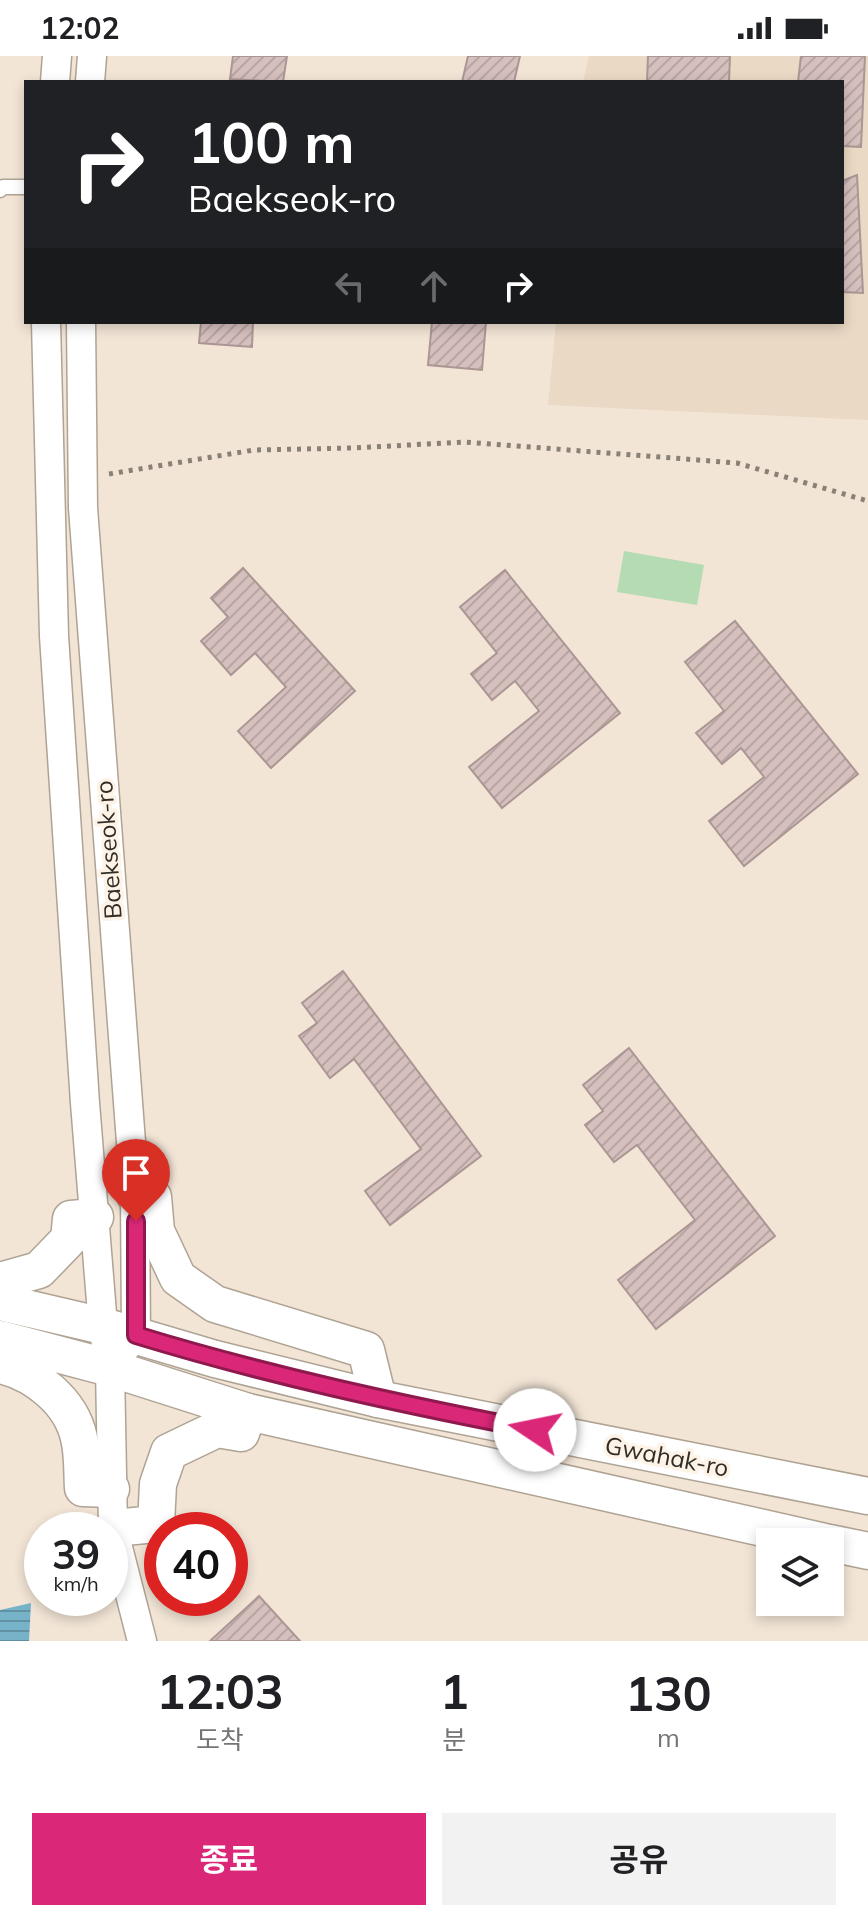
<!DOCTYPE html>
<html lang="ko">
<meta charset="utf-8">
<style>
:root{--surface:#fff;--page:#f2f2f2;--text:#202124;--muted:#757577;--accent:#db2777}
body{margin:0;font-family:Mulish,"Noto Sans KR",sans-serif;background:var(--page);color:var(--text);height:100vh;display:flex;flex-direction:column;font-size:30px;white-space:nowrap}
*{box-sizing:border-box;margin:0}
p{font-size:26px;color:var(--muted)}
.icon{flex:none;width:44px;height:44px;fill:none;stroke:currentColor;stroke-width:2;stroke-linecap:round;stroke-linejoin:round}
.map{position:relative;height:1585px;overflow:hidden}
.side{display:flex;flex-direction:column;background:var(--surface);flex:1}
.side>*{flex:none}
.guide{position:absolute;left:24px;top:24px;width:820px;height:244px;border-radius:0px;box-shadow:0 4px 12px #0003;background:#202124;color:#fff;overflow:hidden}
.tools{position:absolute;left:756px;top:1472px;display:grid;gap:16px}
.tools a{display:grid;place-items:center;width:88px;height:88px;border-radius:0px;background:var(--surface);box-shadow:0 4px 12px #0003;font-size:40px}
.speed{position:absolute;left:24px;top:1456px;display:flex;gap:16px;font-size:40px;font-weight:700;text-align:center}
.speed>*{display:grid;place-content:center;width:104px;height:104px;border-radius:50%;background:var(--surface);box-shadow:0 4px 12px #0003;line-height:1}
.speed small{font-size:20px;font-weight:400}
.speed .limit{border:12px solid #d22;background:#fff;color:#111}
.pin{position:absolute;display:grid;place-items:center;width:68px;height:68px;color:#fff;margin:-82px -34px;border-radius:50% 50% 50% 0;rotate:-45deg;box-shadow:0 0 8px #0007}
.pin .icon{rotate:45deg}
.me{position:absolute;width:88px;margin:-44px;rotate:281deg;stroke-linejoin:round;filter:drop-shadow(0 0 6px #0008)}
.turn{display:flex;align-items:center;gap:28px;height:168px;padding:0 32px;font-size:36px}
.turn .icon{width:104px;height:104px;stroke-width:2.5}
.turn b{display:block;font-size:56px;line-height:68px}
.lanes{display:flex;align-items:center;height:76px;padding:0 32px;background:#0003;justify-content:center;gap:40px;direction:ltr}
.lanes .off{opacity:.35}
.eta{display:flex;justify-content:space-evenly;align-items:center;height:136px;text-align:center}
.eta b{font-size:48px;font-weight:700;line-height:56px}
.cta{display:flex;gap:16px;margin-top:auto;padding:16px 32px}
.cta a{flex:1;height:92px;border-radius:0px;background:var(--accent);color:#fff;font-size:32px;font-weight:700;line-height:92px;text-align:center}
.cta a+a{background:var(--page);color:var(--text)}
.status{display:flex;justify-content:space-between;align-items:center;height:56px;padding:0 40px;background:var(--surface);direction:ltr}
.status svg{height:22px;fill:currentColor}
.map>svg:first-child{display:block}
.built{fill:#ead9c4}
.grass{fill:#b4dbb2}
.water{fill:url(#water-rules)}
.building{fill:url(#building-hatch);stroke:#ab9694;stroke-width:2}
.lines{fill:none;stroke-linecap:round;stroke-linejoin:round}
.service-casing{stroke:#afa394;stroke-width:17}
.minor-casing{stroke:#afa394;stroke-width:31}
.tertiary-casing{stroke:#afa394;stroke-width:39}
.path{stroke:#898076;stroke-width:5;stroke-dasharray:4 6;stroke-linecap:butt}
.service{stroke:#fff;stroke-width:14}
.minor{stroke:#fff;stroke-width:28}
.tertiary{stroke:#fff;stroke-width:36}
.route-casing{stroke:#8e194d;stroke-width:20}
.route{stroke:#db2777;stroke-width:14}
.labels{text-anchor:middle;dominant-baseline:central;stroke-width:7;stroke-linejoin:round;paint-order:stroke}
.street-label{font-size:24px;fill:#322d27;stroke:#fdf3e7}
</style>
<div class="status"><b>12:02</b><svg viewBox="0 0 49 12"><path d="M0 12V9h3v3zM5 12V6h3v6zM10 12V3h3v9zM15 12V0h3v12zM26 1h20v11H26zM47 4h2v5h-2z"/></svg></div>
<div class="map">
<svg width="868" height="1585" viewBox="0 0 868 1585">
<defs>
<pattern id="water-rules" width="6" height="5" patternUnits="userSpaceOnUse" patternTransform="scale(2)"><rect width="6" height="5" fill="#76b3c9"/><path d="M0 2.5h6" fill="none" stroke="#6192a3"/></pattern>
<pattern id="building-hatch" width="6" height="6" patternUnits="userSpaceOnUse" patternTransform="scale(2)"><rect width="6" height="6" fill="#d6c0be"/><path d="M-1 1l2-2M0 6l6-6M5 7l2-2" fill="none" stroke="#b8a5a3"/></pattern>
</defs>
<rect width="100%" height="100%" fill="#f2e5d6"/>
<polygon class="built" points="589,0 868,0 868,364 548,349 556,266 842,266 842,26 583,26"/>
<polygon class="grass" points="624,495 704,509 697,549 617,536"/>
<polygon class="water" points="31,1547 29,1585 0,1585 0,1554"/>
<g class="building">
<polygon points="233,0 287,0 283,26 230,23"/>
<polygon points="468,0 520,0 514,26 462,26"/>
<polygon points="648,0 730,0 729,26 647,26"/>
<polygon points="801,0 865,0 861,91 842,90 842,26 798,26"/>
<polygon points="857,119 863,237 842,236 842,125"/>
<polygon points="201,266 253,266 252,291 199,287"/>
<polygon points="432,266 486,266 482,314 428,309"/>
<polygon points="243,512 355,635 271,712 238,675 286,631 255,597 231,619 201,585 228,561 211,542"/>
<polygon points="505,514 620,657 502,752 469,711 539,655 515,625 492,644 471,618 497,597 460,551"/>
<polygon points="735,565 858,718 744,810 709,765 764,721 741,692 722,708 696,677 724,655 685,606"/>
<polygon points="343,915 481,1100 390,1169 365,1135 421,1093 354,1003 330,1022 299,980 317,967 302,947"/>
<polygon points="629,992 775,1180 656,1273 618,1224 695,1164 637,1089 614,1106 585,1069 603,1055 583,1029"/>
<polygon points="259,1540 300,1585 210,1585"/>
</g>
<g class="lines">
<defs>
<polyline id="service" points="0,134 3,131 26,131"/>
<g id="minor">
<polyline points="55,26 57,0"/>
<polyline points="90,26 92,0"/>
<polyline points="46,266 54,580 85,1047 103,1270 110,1312 113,1472 142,1585"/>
<polyline points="81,266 83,452 135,1139 136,1279 123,1295"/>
</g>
<g id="tertiary">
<polyline points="135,1139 153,1141 156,1175 178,1222 215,1248 366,1294 378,1343"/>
<polyline points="0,1225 39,1214 69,1183 71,1163 95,1161"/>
<polyline points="0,1246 103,1270 215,1303 378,1343 868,1440"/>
<polyline points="0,1283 110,1312 248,1356 825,1486"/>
<path d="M0,1309c35,8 71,36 79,73 4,16 3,34 4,50l28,1"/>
<polyline points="113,1472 156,1468 158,1428 169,1396 217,1373 241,1377 248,1356"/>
<polyline points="830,1487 868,1495"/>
</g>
</defs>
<use href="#service" class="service-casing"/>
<use href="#minor" class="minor-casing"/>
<use href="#tertiary" class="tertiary-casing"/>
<polyline class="path" points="109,418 254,394 353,392 465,386 737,407 868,445"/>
<use href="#service" class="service"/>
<use href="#minor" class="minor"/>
<use href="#tertiary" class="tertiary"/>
</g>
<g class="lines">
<defs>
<path id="route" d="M136,1165v114c131,40 264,69 399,95"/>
</defs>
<use href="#route" class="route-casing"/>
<use href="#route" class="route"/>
</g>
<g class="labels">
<g class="street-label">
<text transform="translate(108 794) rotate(-94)">Baekseok-ro</text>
<text transform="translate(667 1400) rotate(11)">Gwahak-ro</text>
</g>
</g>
</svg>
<div class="tools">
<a><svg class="icon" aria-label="layers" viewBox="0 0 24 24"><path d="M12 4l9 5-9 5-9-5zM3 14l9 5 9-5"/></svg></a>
</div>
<div class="speed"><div>39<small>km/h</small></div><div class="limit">40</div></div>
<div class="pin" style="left:136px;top:1165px;background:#d93025"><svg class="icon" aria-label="arrive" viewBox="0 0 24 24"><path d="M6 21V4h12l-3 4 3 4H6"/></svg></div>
<svg class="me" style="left:535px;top:1374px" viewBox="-20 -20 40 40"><circle r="19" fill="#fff"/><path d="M0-13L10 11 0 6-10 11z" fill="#db2777"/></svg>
<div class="guide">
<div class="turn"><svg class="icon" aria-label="right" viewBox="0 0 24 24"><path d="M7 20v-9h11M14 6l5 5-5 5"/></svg><div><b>100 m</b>Baekseok-ro</div></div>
<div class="lanes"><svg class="icon off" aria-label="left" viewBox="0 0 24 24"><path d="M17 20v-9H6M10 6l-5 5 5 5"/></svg><svg class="icon off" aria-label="ahead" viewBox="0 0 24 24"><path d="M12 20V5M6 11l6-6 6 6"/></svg><svg class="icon" aria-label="right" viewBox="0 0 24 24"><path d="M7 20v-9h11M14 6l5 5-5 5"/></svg></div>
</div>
</div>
<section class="side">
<div class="eta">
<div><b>12:03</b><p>도착</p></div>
<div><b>1</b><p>분</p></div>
<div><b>130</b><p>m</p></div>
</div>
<div class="cta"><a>종료</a><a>공유</a></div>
</section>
